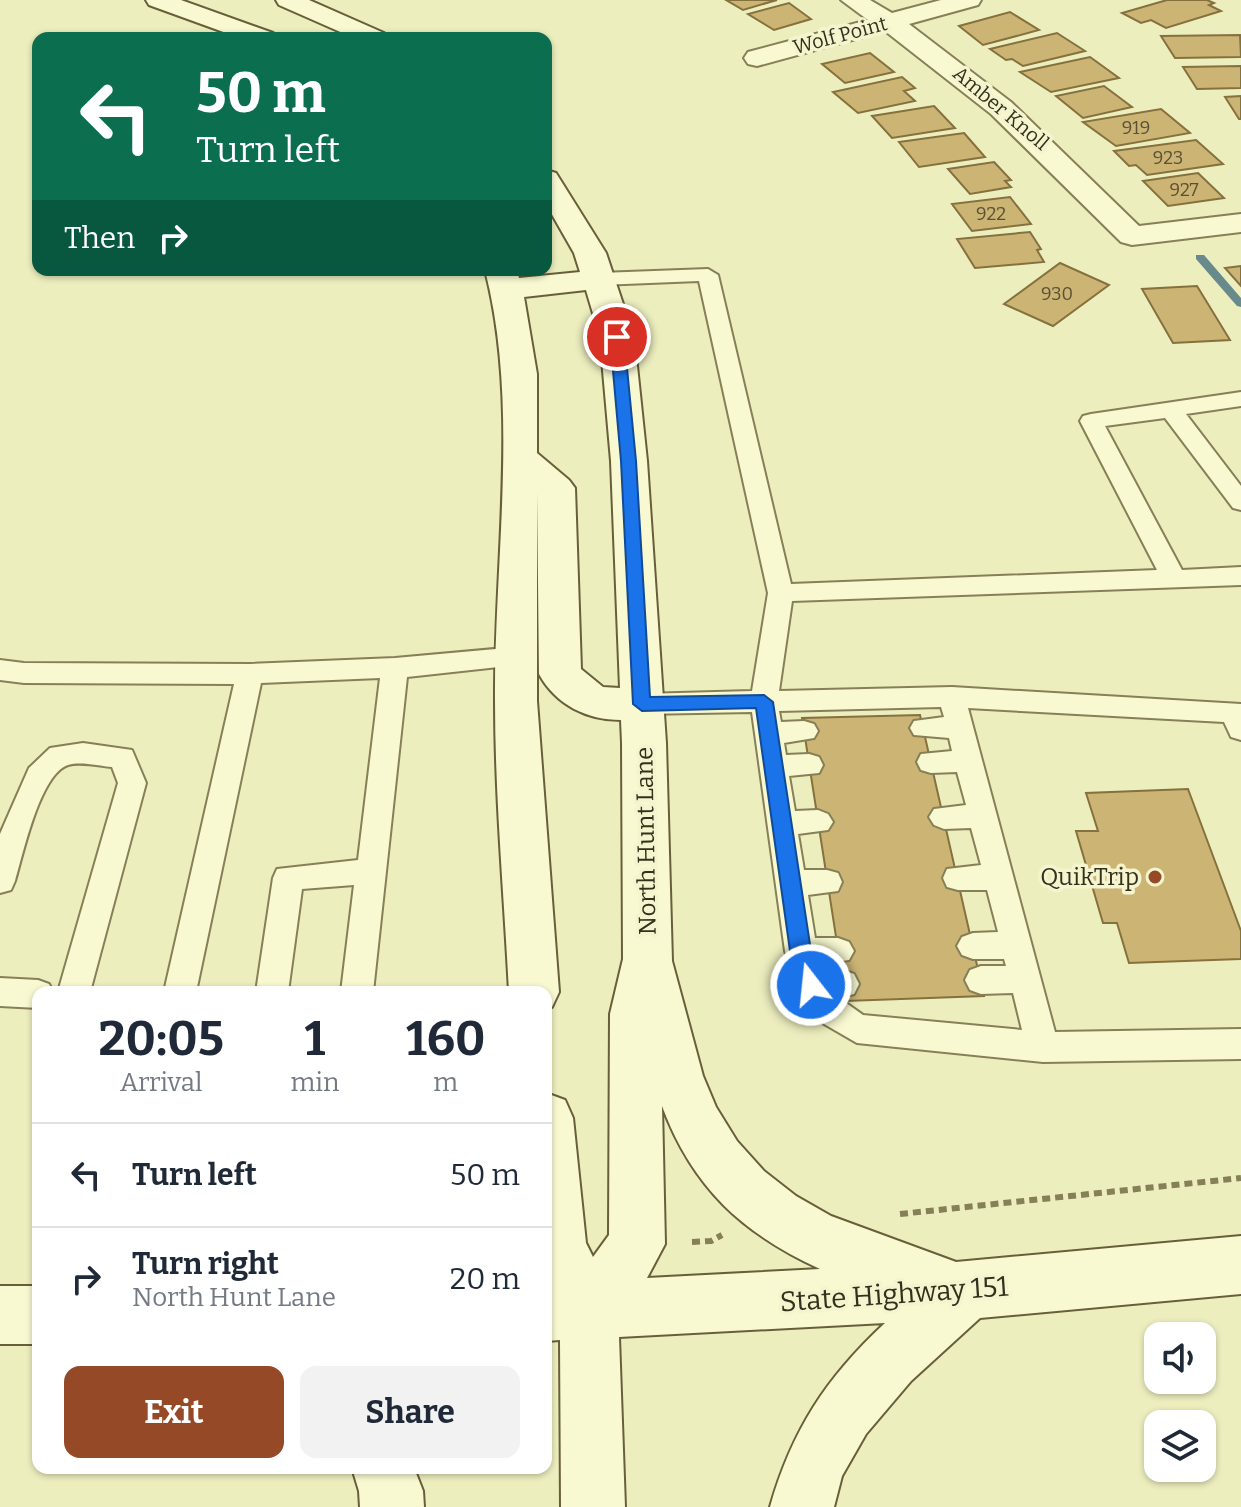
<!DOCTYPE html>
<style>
:root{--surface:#fff;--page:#f2f2f3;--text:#1f2937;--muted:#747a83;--line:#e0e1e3;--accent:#954927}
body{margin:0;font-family:Bitter,serif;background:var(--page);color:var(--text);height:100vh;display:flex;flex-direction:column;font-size:30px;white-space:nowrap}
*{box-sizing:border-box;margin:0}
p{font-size:26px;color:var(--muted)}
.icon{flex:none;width:44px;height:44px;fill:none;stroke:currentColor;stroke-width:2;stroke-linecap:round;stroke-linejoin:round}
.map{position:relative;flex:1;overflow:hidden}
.drawer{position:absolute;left:32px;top:986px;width:520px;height:488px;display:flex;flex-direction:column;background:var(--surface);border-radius:16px;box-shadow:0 2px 6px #0004}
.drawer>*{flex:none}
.guide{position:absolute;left:32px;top:32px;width:520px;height:244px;border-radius:16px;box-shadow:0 2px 6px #0004;background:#0b6e4f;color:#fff;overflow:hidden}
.buttons{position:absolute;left:1144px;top:1322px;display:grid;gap:16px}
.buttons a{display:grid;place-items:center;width:72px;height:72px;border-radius:16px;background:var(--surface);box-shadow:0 2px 6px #0004;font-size:40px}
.pin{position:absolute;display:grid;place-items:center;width:68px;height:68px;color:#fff;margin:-34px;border:4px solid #fff;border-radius:50%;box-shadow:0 2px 8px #0007}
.me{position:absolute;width:88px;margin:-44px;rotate:344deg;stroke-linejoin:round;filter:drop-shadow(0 0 6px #0008)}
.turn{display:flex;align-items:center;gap:28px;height:168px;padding:0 32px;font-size:36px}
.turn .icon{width:104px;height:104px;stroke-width:2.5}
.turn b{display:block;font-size:56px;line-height:68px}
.then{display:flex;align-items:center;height:76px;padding:0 32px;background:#0003;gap:16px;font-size:30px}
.eta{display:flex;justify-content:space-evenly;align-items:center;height:136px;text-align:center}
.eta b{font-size:48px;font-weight:700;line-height:56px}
.action{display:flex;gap:16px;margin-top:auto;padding:16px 32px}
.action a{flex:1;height:92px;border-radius:16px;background:var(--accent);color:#fff;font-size:32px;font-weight:700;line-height:92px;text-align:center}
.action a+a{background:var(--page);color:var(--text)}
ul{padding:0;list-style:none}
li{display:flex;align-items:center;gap:24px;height:104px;padding:0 32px;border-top:2px solid var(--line)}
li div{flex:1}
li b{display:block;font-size:30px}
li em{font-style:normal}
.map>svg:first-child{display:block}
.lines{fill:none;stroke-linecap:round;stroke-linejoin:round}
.stream{fill:#698a8d;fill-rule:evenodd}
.building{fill:#ccb574;stroke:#85713d;stroke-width:2}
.lane-casing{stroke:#867f57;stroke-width:4}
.street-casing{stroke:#867f57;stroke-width:4}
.secondary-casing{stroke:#685f3a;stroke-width:4}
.path{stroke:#867f57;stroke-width:6;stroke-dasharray:8 5;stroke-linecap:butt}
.lane{fill:#f8f9d1;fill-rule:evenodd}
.street{fill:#f8f9d1;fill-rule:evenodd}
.secondary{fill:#f8f9d1;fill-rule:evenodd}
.route{fill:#1a73e8;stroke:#114b97;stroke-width:2}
.poi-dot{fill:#954927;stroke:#f4f5ce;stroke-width:3}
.labels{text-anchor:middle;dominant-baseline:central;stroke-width:7;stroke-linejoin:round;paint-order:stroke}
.far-number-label{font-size:18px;fill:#5b5132}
.far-street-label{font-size:20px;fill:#35301c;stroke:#f4f5ce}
.street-label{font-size:24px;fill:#35301c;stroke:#f4f5ce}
.poi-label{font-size:24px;fill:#35301c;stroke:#f4f5ce;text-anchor:end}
.near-street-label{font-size:28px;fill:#35301c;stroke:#f4f5ce}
</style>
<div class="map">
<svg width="1241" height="1507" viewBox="0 0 1241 1507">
<rect width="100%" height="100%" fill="#edeebe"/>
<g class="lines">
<polygon class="stream" points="1196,255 1204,255 1241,298 1241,307 1237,306 1196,259"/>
</g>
<g class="building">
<polygon points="726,0 777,0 743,10"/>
<polygon points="1167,0 1207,0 1214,3 1209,5 1221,11 1166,28 1151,20 1141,23 1122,13"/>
<polygon points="789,3 811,19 774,30 748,14"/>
<polygon points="1010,12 1039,30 983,45 959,26"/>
<polygon points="1057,33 1085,51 1023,66 1012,59 1006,60 990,49"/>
<polygon points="1240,35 1241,57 1175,58 1161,36"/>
<polygon points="870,53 894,72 845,83 822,64"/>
<polygon points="1090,57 1119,78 1051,92 1020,72"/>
<polygon points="1241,66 1241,88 1197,89 1183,67"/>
<polygon points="902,77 915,88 904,91 915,101 858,113 833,92"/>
<polygon points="1104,86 1132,107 1083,118 1056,96"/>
<polygon points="1241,96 1241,119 1239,119 1225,97"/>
<polygon points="934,106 955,128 892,138 872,116"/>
<polygon points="1161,109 1190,133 1116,146 1083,122"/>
<polygon points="964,133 985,157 919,167 899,142"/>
<polygon points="1196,140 1223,164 1147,175 1136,165 1129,166 1114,151"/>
<polygon points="994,162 1011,180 1005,181 1011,187 970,194 948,169"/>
<polygon points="1198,173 1224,198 1168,206 1143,181"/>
<polygon points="1010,197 1031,224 972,231 952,204"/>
<polygon points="1030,232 1041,249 1037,250 1044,262 975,268 957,239"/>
<polygon points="1060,263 1109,285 1053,326 1004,304"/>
<polygon points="1241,266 1241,286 1225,268"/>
<polygon points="1197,286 1230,340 1173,343 1142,289"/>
<polygon points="920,715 984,996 846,1001 802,718"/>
<polygon points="1188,789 1241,931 1241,959 1129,963 1117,923 1103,923 1076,831 1098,831 1086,793"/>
</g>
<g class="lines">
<defs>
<g id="lane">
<path d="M708,269l10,6 73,309 366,-14 -77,-149 3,-5 8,-2 150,-22v14l-55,8 55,72v24l-8,-2 -68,-90 -60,8 77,144 59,-3v18l-449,16 -13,90 173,-4 289,17v36l-10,-3 -7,-15 -256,-14 87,324 186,-3v30l-198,3 -186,-19 -38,-22 -24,-36 -10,-34 -33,-239 -110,2 -10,-3 -4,-7 4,-7 10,-3 110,-3 16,-98 -69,-312 -99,4 -10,-6 10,-6zM941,707l3,10 -30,4 -4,7 4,7 35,3 3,13 -31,3 -4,8 4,8 10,3 26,-1 9,33 -32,4 -5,8 5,8 10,4 27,-1 10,37 -34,4 -4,9 4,9 11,3h29l11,42 -25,1 -11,4 -5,9 5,9 11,4h31l2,7h-25l-11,4 -5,10 5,10 11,4 32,-1 9,37 -159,-15 -24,-17 15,-4 5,-10 -5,-10 -11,-4 -20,1 -2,-7 28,-4 5,-9 -5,-9 -11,-4h-23l-7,-43 30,-4 4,-9 -4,-9 -11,-3h-23l-6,-36 30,-4 5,-8 -5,-8 -10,-4 -23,1 -6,-35 30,-3 4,-8 -4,-8 -10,-3 -23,1 -2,-12 30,-5 4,-7 -4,-7 -10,-3 -23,1 -2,-11z"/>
<polygon points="517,647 526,650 530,657 526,664 407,677 373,992 341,992 354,885 302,889 288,992 256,992 273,878 277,869 358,860 380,678 261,683 196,992 164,992 234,684 24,683 0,680 0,660 24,663 250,664 395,658"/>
<path d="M83,743l49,7 14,33 -56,209h-32l60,-209 -6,-16c-13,-1 -31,-6 -44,-2 -28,9 -45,89 -53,116l-4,9 -11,3v-59l29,-66 21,-20z"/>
<polygon points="0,978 38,980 49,984 53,992 38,992 38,1008 0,1006"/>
</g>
<polygon id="street" points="841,0 870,0 892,13 941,0 981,0 978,5 909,24 1011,102 1139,226 1241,214 1241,232 1132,245 1121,242 991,114 885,31 757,66 748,64 744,58 748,52 868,20"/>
<g id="secondary">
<polygon points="146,0 181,0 273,33 277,38 240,38 149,5"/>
<polygon points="276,0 309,0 384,33 388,38 354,38 279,5"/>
<path d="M546,170l10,3 50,80 28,84 13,124 19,282 6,218 31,115 13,31 21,34 27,30 32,25 35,20 125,46 285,-26v58l-261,24 -69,63 -45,53 -24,42 -8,31h-64c22,-77 56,-129 115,-184l-266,14 6,170h-64l-1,-167 -14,1v-248l19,7 8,18 13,125 7,14 16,-22 1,-221 13,-55 -1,-216 -1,-23c-34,0 -65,-15 -82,-46l-2,-182v209l22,291 -7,15 -6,3v-18h-37c-5,-97 -14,-195 -14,-292 -1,-140 25,-295 -10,-430h32l2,8 61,-6 -6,-19 -28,-49zM586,290l14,47 11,124 9,227 -17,-1 -22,-18 -6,-181 -6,-8 -32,-27v-79l-13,-77zM662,1106c31,82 80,127 158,163l-173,9 18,-34z"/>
<rect x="0" y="1286" width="38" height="58"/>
<polygon points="352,1468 414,1468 423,1491 424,1507 360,1507 359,1491"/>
</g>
</defs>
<use href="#lane" class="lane-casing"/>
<use href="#street" class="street-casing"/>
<use href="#secondary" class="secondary-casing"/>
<g class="path">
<polyline points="900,1214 1241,1178"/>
<polyline points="692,1242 711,1241 722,1235"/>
</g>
<use href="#lane" class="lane"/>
<use href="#street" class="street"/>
<use href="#secondary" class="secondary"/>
</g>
<polygon class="route" points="617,333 624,337 636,461 650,697 764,695 773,702 811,951 821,985 818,991 811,994 803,991 790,951 756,708 642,711 633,704 621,461 610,337"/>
<circle class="poi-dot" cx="1155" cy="877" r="8"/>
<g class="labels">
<g class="far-number-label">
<text x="1136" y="128">919</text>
<text x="1168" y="158">923</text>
<text x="1184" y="190">927</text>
<text x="991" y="214">922</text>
<text x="1057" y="294">930</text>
</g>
<g class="far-street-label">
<text transform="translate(840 35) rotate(-15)">Wolf Point</text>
<text transform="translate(1001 108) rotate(40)">Amber Knoll</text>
</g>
<g class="street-label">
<text transform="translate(646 841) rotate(-91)">North Hunt Lane</text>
</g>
<g class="poi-label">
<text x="1139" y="877">QuikTrip</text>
</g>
<g class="near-street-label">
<text transform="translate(894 1294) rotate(-4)">State Highway 151</text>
</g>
</g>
</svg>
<div class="buttons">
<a><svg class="icon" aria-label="sound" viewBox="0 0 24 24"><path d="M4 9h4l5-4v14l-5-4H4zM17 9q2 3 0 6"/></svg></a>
<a><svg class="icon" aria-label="layers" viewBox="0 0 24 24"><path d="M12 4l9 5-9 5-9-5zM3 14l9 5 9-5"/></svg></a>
</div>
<div class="pin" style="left:617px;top:337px;background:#d93025"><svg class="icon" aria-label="arrive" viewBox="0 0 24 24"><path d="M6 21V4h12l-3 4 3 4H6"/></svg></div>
<svg class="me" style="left:811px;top:985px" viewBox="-20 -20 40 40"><circle r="17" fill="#1a73e8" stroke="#fff" stroke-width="3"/><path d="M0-11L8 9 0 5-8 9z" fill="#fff"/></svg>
<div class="guide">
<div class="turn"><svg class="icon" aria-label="left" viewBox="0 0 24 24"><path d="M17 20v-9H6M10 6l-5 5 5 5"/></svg><div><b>50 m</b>Turn left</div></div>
<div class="then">Then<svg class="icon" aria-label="right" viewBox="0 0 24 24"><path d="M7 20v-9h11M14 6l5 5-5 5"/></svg></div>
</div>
<section class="drawer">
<div class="eta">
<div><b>20:05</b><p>Arrival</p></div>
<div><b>1</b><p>min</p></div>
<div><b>160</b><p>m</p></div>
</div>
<ul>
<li><svg class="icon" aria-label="left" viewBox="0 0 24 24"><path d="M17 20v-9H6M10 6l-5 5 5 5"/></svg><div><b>Turn left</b></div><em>50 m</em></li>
<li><svg class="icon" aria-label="right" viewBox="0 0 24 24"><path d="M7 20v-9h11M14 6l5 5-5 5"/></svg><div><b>Turn right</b><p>North Hunt Lane</p></div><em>20 m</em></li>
</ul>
<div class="action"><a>Exit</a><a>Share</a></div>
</section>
</div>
